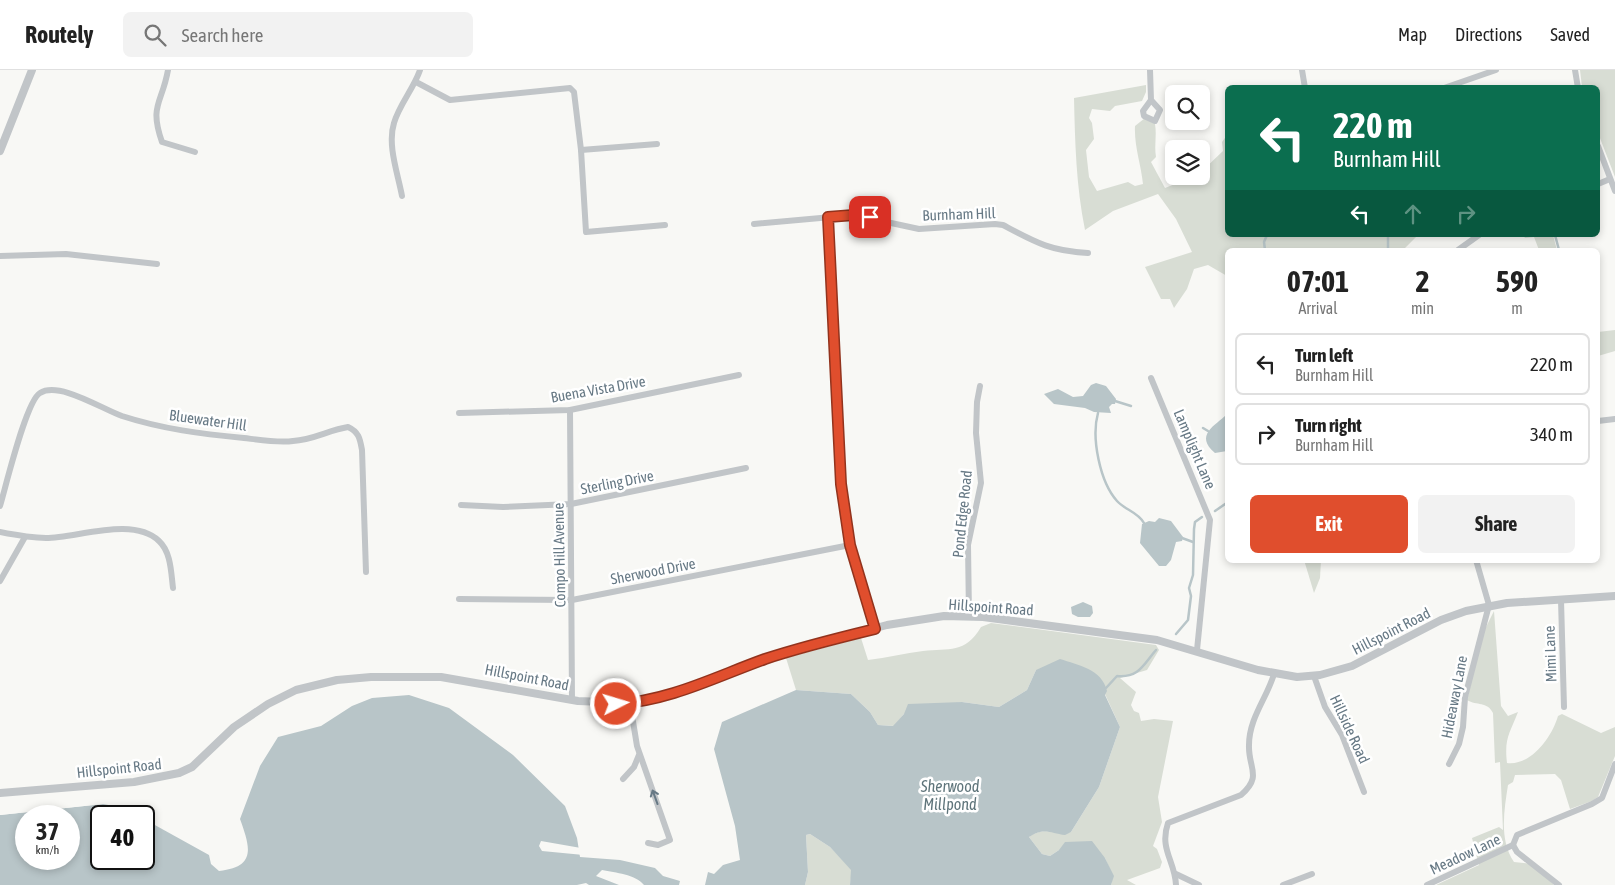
<!DOCTYPE html>
<style>
:root{--surface:#fff;--page:#f2f2f2;--text:#222;--muted:#767676;--line:#e0e0e0;--accent:#e04e2d}
body{margin:0;font-family:"Asap Condensed",sans-serif;background:var(--page);color:var(--text);height:100vh;display:flex;flex-direction:column;font-size:19px;white-space:nowrap}
*{box-sizing:border-box;margin:0}
p{font-size:16px;color:var(--muted)}
.icon{flex:none;width:28px;height:28px;fill:none;stroke:currentColor;stroke-width:2;stroke-linecap:round;stroke-linejoin:round}
.map{position:relative;flex:1;overflow:hidden}
.side{position:absolute;left:1225px;top:178px;width:375px;height:315px;display:flex;flex-direction:column;background:var(--surface);border-radius:8px;box-shadow:0 2px 8px #0003}
.side>*{flex:none}
.banner{position:absolute;left:1225px;top:15px;width:375px;height:152px;border-radius:8px;box-shadow:0 2px 8px #0003;background:#0b6e4f;color:#fff;overflow:hidden}
.controls{position:absolute;left:1165px;top:15px;display:grid;gap:10px}
.controls a{display:grid;place-items:center;width:45px;height:45px;border-radius:8px;background:var(--surface);box-shadow:0 2px 8px #0003;font-size:25px}
.speed{position:absolute;left:15px;top:735px;display:flex;gap:10px;font-size:25px;font-weight:700;text-align:center}
.speed>*{display:grid;place-content:center;width:65px;height:65px;border-radius:50%;background:var(--surface);box-shadow:0 2px 8px #0003;line-height:1}
.speed small{font-size:12px;font-weight:400}
.speed .limit{border:2px solid #111;border-radius:8px;background:#fff;color:#111}
.pin{position:absolute;display:grid;place-items:center;width:42px;height:42px;color:#fff;margin:-21px;border-radius:10px;box-shadow:0 2px 8px #0006}
.me{position:absolute;width:55px;margin:-28px;rotate:85deg;stroke-linejoin:round;filter:drop-shadow(0 0 4px #0008)}
.turn{display:flex;align-items:center;gap:18px;height:105px;padding:0 25px;font-size:22px}
.turn .icon{width:65px;height:65px;stroke-width:2.5}
.turn b{display:block;font-size:35px;line-height:42px}
.lanes{display:flex;align-items:center;height:48px;padding:0 25px;background:#0003;justify-content:center;gap:25px;direction:ltr}
.lanes .off{opacity:.35}
.eta{display:flex;justify-content:space-evenly;align-items:center;height:85px;text-align:center}
.eta b{font-size:30px;font-weight:700;line-height:35px}
.action{display:flex;gap:10px;margin-top:auto;padding:10px 25px}
.action a{flex:1;height:58px;border-radius:8px;background:var(--accent);color:#fff;font-size:20px;font-weight:700;line-height:58px;text-align:center}
.action a+a{background:var(--page);color:var(--text)}
ul{padding:0;list-style:none}
li{display:flex;align-items:center;gap:15px;height:62px;margin:0 10px 8px;padding:0 15px;border:2px solid var(--line);border-radius:8px}
li div{flex:1}
li b{display:block;font-size:19px}
li em{font-style:normal}
header{display:flex;align-items:center;gap:30px;box-sizing:border-box;height:70px;padding:0 25px;background:var(--surface);border-bottom:1px solid var(--line)}
header strong{font-size:24px}
nav{display:flex;gap:28px;margin-inline-start:auto;font-size:18px}
.search{width:350px;height:45px;background:var(--page);display:flex;align-items:center;gap:12px;box-sizing:border-box;padding:0 18px;border-radius:8px;color:var(--muted);font-size:19px}
.map>svg:first-child{display:block}
.green{fill:#d8ddd4}
.water{fill:#b8c5c8;fill-rule:evenodd}
.pier{fill:#f8f8f5}
.lines{fill:none;stroke-linecap:round;stroke-linejoin:round}
.stream{stroke:#b8c5c8;stroke-width:2.5}
.minor{stroke:#c1c5c8;stroke-width:6}
.tertiary{stroke:#c1c5c8;stroke-width:8}
.oneway{stroke:#677985}
.route-casing{stroke:#92331d;stroke-width:12}
.route{stroke:#e04e2d;stroke-width:9}
.labels{text-anchor:middle;dominant-baseline:central;stroke-width:5;stroke-linejoin:round;paint-order:stroke}
.street-label{font-size:15px;fill:#677985;stroke:#fff}
.water-label{font-size:16px;font-style:italic;fill:#5e747a;stroke:#fff}
</style>
<header>
<strong>Routely</strong>
<div class="search"><svg class="icon" aria-label="search" viewBox="0 0 24 24"><circle cx="10" cy="10" r="6"/><path d="M15 15l6 6"/></svg>Search here</div>
<nav><a>Map</a><a>Directions</a><a>Saved</a></nav>
</header>
<div class="map">
<svg width="1615" height="815" viewBox="0 0 1615 815">
<rect width="100%" height="100%" fill="#f8f8f5"/>
<g class="green">
<polygon points="1580,0 1615,0 1615,107 1598,63 1598,18 1582,17"/>
<path d="M1146,15v7l-4,9 -27,5 -5,5 -18,-2 -3,9 3,5 2,16 -8,11 3,27 8,14 31,-9 7,4 8,-2c-2,-20 -9,-38 -8,-58l10,-8 10,6c2,12 -1,21 1,33l-5,5 14,26 30,-12h6v-4l22,-21 -1,-9 5,-7 1,100h190l-15,15h-175l-1,26 -19,-11 -14,4 -7,20 -13,19 -4,-9h-9l-16,-32 47,-15 -16,-33 -18,-25 -45,17 -28,19c-9,-44 -10,-88 -11,-132z"/>
<polygon points="1523,165 1553,165 1557,180 1539,180 1534,167 1525,168"/>
<polygon points="1615,260 1615,281 1598,286 1598,262"/>
<polygon points="1304,490 1321,490 1320,508 1314,523"/>
<path d="M1494,541l7,95 7,10 10,-4c-8,21 -14,26 -11,51 24,3 45,-26 51,-47l4,-2 39,19 14,-6v29l-17,41 -6,4 -22,8 -9,-29 -6,-6 -40,1 -2,7 -5,3c-4,26 -9,55 6,77l18,2 22,21h-118l43,-20 -7,-27 27,-11 4,3 -3,-68 -5,1 -2,-50c-6,-12 -16,-7 -26,-13l16,-67z"/>
<path d="M991,553l165,22 3,5 -12,20 -27,8 16,14 -5,13 3,6 5,2 2,8 13,-2 19,2 -15,76 4,25 -9,24 4,3 5,13 -2,6 -33,12 9,5h-25l2,-9 -8,-18 -46,-8 -9,6 -8,-2 -13,-17c15,-11 26,-2 42,-5l28,-45 21,-60 -15,-33 -69,-24 -9,20 -28,17 -37,-5 -58,12 -10,12 -16,-1 -8,-13 -19,-18 -55,-4 -10,-32 75,-20 7,22c19,-2 37,-7 55,-9 26,-3 42,3 58,-24z"/>
<polygon points="810,764 830,777 852,800 850,815 805,815 808,802 806,765"/>
</g>
<g class="water">
<polygon points="1096,313 1106,316 1116,329 1115,334 1112,334 1109,337 1111,343 1094,342 1085,338 1054,334 1044,324 1058,319 1073,327 1083,326 1091,315"/>
<path d="M1227,344v37l-12,2c-21,-18 0,-27 12,-39z"/>
<polygon points="1159,448 1171,451 1183,467 1182,471 1176,472 1171,490 1166,496 1159,496 1140,473 1142,454 1149,451 1155,452"/>
<polygon points="1083,532 1092,536 1093,543 1090,547 1078,547 1072,544 1071,537"/>
<path d="M1060,589c18,6 42,10 47,32l-2,4 15,32 -21,60 -28,45 -6,3c-14,-2 -22,-8 -36,2l13,17 8,2 9,-6 6,-8 27,-1 13,17 9,18 -3,9h-261l1,-15 -21,-23 -20,-13 -4,1 2,37 -3,13h-100l3,-13 6,2 9,-9 17,-5 -5,-34 -21,-77 8,-27 74,-32 55,4 19,18 8,13 15,1 11,-12 4,-10 54,-2 37,5 28,-17 9,-20z"/>
<path d="M409,625l40,13 64,47 52,51 12,32 3,19 40,3 35,8 8,8 17,5 -1,4h-35c-9,-11 -28,-12 -42,-15l-6,6 23,9h-30l-3,-2 -9,2h-577v-70l103,-11 27,5 10,7h-39v43h43v-40l65,36 2,9 8,7c38,-4 31,-24 21,-52l20,-53 18,-29 43,-11 31,-20 20,-8zM26,746h43v43h-43z"/>
</g>
<g class="pier">
<polygon points="100,732 103,734 0,745 0,742"/>
<polygon points="541,771 581,778 582,784 594,786 542,781 539,776"/>
</g>
<g class="lines">
<g class="stream">
<polyline points="1555,165 1559,180"/>
<polyline points="1265,180 1264,172 1267,165"/>
<polyline points="1388,180 1388,165"/>
<polyline points="1115,331 1131,336"/>
<path d="M1098,343c-7,25 2,69 19,88 8,9 21,11 27,22"/>
<polyline points="1203,358 1208,361"/>
<polyline points="1215,441 1228,432"/>
<polyline points="1182,468 1193,472"/>
<polyline points="1176,564 1188,550 1191,526 1189,518 1193,505 1194,459 1195,452 1202,447"/>
<path d="M1106,618l11,-12c22,2 26,-11 39,-26"/>
</g>
<g class="minor">
<path d="M168,0c-6,34 -19,35 -6,72l33,10"/>
<polyline points="1150,0 1151,30 1143,41 1144,46 1155,51 1160,40 1151,30"/>
<polyline points="1302,0 1305,18"/>
<polyline points="1575,0 1578,18"/>
<polyline points="416,12 450,30 570,18 574,22 581,80 586,162 665,155"/>
<polyline points="1444,18 1496,0"/>
<polyline points="1598,76 1615,121"/>
<polyline points="581,80 657,74"/>
<polyline points="1598,114 1610,109"/>
<path d="M402,126c-4,-22 -15,-51 -8,-73 5,-18 20,-35 26,-53"/>
<polyline points="828,147 841,414 850,475 875,559"/>
<path d="M754,154l100,-9 65,14 76,-5 8,1c32,17 47,26 85,28"/>
<polyline points="1458,180 1479,165"/>
<polyline points="0,186 66,184 157,194"/>
<polyline points="1151,308 1210,450 1197,580"/>
<polyline points="570,340 572,630"/>
<polyline points="459,343 570,340 739,305"/>
<polyline points="1598,351 1615,349"/>
<polyline points="461,435 503,437 571,434 746,398"/>
<path d="M0,436c6,-20 26,-105 40,-113 19,-12 62,16 82,23 40,13 80,18 122,22 16,2 34,5 49,3 20,-1 36,-11 55,-14 11,5 12,12 14,23l4,122"/>
<path d="M0,462c15,3 30,6 46,6 31,0 87,-22 113,3 12,11 12,31 14,47"/>
<polyline points="0,511 25,467"/>
<polyline points="459,529 572,530 850,475"/>
<polyline points="1561,530 1564,637"/>
<polyline points="969,546 968,475 981,413 976,363 977,332 980,316"/>
<polyline points="1314,606 1325,637 1342,665 1364,722"/>
<polyline points="630,633 637,676 670,770 658,775 648,773"/>
<polyline points="1449,694 1459,674 1463,657 1465,627 1489,535 1476,490"/>
<polyline points="623,709 634,697 639,685"/>
<polyline points="1513,775 1517,765 1592,734 1602,728 1615,694"/>
<polyline points="1513,775 1517,782 1559,815"/>
<polyline points="1176,804 1199,815"/>
<path d="M1176,815c-1,-24 -17,-36 -8,-62l73,-28c22,-19 7,-27 8,-50 0,-27 18,-47 25,-71"/>
<polyline points="1283,815 1312,804"/>
<polyline points="1427,815 1513,775"/>
</g>
<g class="tertiary">
<polyline points="0,81 32,0"/>
<polyline points="0,723 134,712 179,703 192,697 234,657 268,634 296,620 337,610 371,607 441,607 578,631 630,633 655,629 695,617 783,583 887,555 944,546 983,547 1157,570 1258,600 1297,607 1320,605 1352,596 1441,550 1466,541 1507,533 1615,526"/>
</g>
</g>
<defs><path id="oneway-shaft" d="M-6 0H5M1.5-3L5.5 0L1.5 3" fill="none" stroke-width="1.6" stroke-linecap="round" stroke-linejoin="round" transform="scale(1.25)"/></defs>
<use class="oneway" href="#oneway-shaft" transform="translate(655 727) rotate(-110)"/>
<g class="lines">
<defs>
<path id="route" d="M616,634c53,-3 99,-27 149,-45 36,-12 73,-21 110,-30l-25,-84 -9,-61 -13,-267 26,-2 16,2"/>
</defs>
<use href="#route" class="route-casing"/>
<use href="#route" class="route"/>
</g>
<g class="labels">
<g class="street-label">
<text transform="translate(959 144) rotate(-2)">Burnham Hill</text>
<text transform="translate(598 319) rotate(-10)">Buena Vista Drive</text>
<text transform="translate(208 350) rotate(8)">Bluewater Hill</text>
<text transform="translate(1195 379) rotate(67)">Lamplight Lane</text>
<text transform="translate(617 412) rotate(-11)">Sterling Drive</text>
<text transform="translate(962 444) rotate(-84)">Pond Edge Road</text>
<text transform="translate(559 485) rotate(-91)">Compo Hill Avenue</text>
<text transform="translate(653 501) rotate(-11)">Sherwood Drive</text>
<text transform="translate(991 537) rotate(4)">Hillspoint Road</text>
<text transform="translate(1391 561) rotate(-27)">Hillspoint Road</text>
<text transform="translate(1550 584) rotate(-92)">Mimi Lane</text>
<text transform="translate(527 607) rotate(11)">Hillspoint Road</text>
<text transform="translate(1454 627) rotate(-79)">Hideaway Lane</text>
<text transform="translate(1350 659) rotate(65)">Hillside Road</text>
<text transform="translate(119 698) rotate(-6)">Hillspoint Road</text>
<text transform="translate(1465 784) rotate(-25)">Meadow Lane</text>
</g>
<g class="water-label">
<text x="950" y="716">Sherwood<tspan x="950" dy="18">Millpond</tspan></text>
</g>
</g>
</svg>
<div class="controls">
<a><svg class="icon" aria-label="search" viewBox="0 0 24 24"><circle cx="10" cy="10" r="6"/><path d="M15 15l6 6"/></svg></a>
<a><svg class="icon" aria-label="layers" viewBox="0 0 24 24"><path d="M12 4l9 5-9 5-9-5zM3 14l9 5 9-5"/></svg></a>
</div>
<div class="speed"><div>37<small>km/h</small></div><div class="limit">40</div></div>
<div class="pin" style="left:870px;top:147px;background:#d93025"><svg class="icon" aria-label="arrive" viewBox="0 0 24 24"><path d="M6 21V4h12l-3 4 3 4H6"/></svg></div>
<svg class="me" style="left:616px;top:634px" viewBox="-20 -20 40 40"><circle r="17" fill="#e04e2d" stroke="#fff" stroke-width="3"/><path d="M0-11L8 9 0 5-8 9z" fill="#fff"/></svg>
<div class="banner">
<div class="turn"><svg class="icon" aria-label="left" viewBox="0 0 24 24"><path d="M17 20v-9H6M10 6l-5 5 5 5"/></svg><div><b>220 m</b>Burnham Hill</div></div>
<div class="lanes"><svg class="icon" aria-label="left" viewBox="0 0 24 24"><path d="M17 20v-9H6M10 6l-5 5 5 5"/></svg><svg class="icon off" aria-label="ahead" viewBox="0 0 24 24"><path d="M12 20V5M6 11l6-6 6 6"/></svg><svg class="icon off" aria-label="right" viewBox="0 0 24 24"><path d="M7 20v-9h11M14 6l5 5-5 5"/></svg></div>
</div>
<section class="side">
<div class="eta">
<div><b>07:01</b><p>Arrival</p></div>
<div><b>2</b><p>min</p></div>
<div><b>590</b><p>m</p></div>
</div>
<ul>
<li><svg class="icon" aria-label="left" viewBox="0 0 24 24"><path d="M17 20v-9H6M10 6l-5 5 5 5"/></svg><div><b>Turn left</b><p>Burnham Hill</p></div><em>220 m</em></li>
<li><svg class="icon" aria-label="right" viewBox="0 0 24 24"><path d="M7 20v-9h11M14 6l5 5-5 5"/></svg><div><b>Turn right</b><p>Burnham Hill</p></div><em>340 m</em></li>
</ul>
<div class="action"><a>Exit</a><a>Share</a></div>
</section>
</div>
